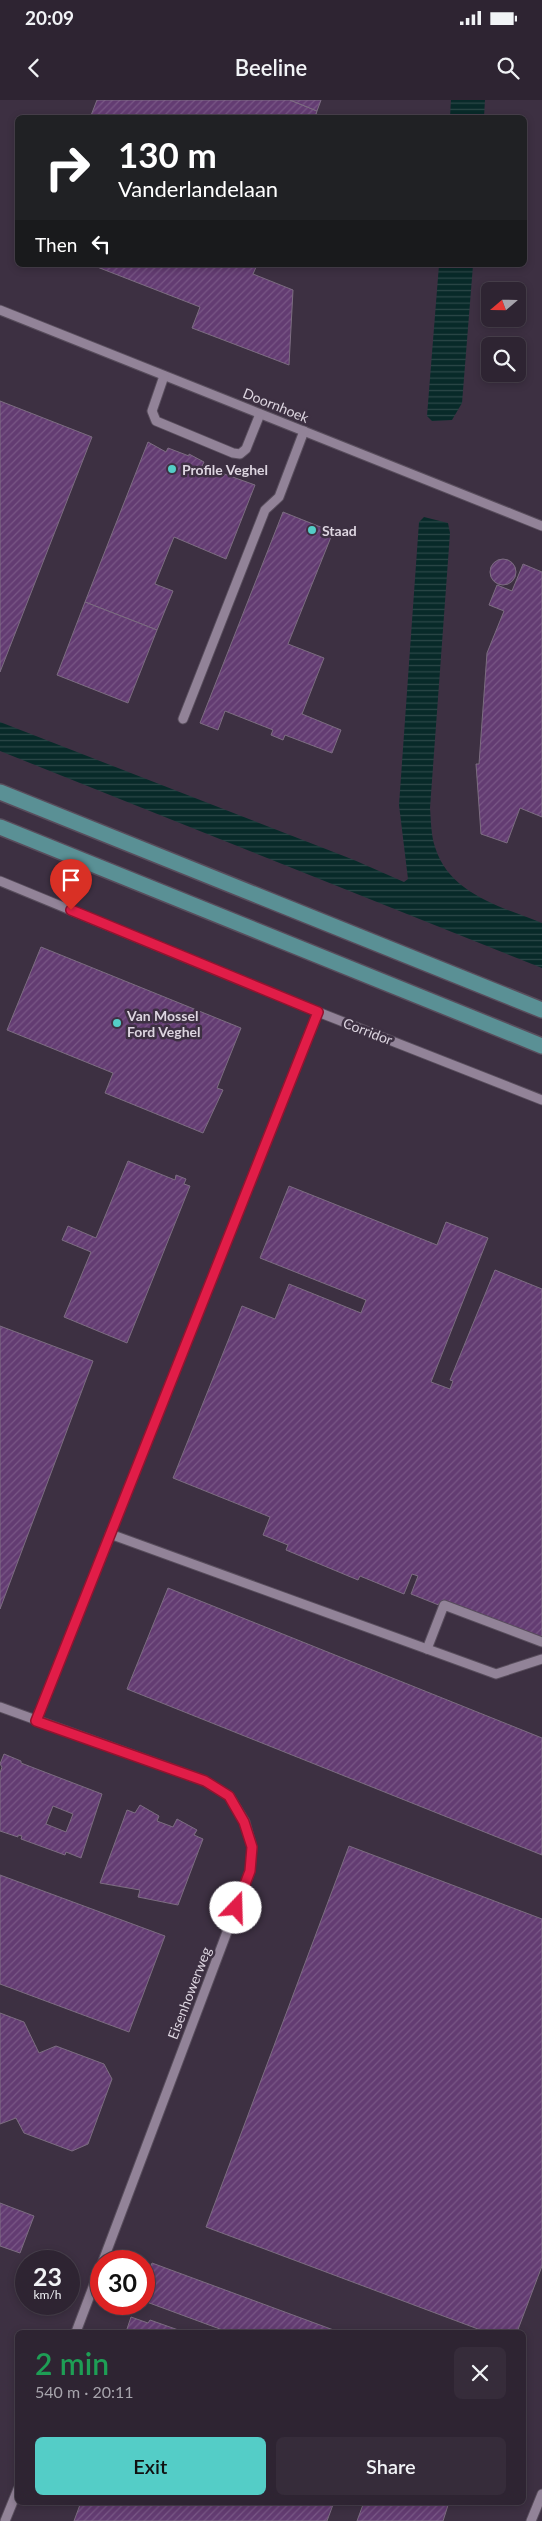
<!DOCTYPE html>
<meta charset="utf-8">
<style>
:root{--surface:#2e2432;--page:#362c3a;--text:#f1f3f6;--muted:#a7a4ac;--line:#49414d;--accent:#54cdc7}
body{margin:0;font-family:Lato,sans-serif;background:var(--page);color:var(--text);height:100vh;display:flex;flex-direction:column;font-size:19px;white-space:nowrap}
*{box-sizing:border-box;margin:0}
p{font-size:16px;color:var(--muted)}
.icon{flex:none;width:28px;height:28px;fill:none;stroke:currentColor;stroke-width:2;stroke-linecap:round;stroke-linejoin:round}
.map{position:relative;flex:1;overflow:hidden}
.details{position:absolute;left:15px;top:2230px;width:511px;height:175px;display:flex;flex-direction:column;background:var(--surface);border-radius:8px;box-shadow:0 2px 8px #0003,0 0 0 1px var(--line)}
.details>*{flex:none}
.hud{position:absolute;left:15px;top:15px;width:512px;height:152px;border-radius:8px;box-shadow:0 2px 8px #0003,0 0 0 1px var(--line);background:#202124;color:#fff;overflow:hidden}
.needle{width:32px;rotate:250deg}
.controls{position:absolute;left:481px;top:182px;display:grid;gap:10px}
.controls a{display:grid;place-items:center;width:45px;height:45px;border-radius:8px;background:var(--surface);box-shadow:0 2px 8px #0003,0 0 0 1px var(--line);font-size:25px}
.speed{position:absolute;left:15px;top:2150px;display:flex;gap:10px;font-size:25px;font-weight:700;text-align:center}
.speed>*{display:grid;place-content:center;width:65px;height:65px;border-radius:50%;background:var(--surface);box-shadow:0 2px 8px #0003,0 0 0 1px var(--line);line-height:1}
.speed small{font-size:12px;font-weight:400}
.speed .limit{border:8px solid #d22;background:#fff;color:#111}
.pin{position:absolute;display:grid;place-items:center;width:42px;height:42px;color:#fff;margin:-51px -21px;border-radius:50% 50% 50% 0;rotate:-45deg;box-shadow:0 0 5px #0007}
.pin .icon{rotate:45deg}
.me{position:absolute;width:55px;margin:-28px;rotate:21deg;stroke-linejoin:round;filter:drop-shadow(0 0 4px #0008)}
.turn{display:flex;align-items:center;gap:18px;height:105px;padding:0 20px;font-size:22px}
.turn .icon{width:65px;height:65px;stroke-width:2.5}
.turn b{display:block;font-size:35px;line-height:42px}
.then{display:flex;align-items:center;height:48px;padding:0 20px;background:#0003;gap:10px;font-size:19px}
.round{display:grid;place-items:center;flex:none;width:52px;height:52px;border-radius:8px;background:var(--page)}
.summary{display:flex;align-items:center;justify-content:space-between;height:85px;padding:0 20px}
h1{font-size:30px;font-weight:600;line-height:38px;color:#1e9e55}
.cta{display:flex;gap:10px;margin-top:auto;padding:10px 20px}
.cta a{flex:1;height:58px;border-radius:8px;background:var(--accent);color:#111;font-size:20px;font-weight:600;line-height:58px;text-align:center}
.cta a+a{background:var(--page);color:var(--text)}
.status{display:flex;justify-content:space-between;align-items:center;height:35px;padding:0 25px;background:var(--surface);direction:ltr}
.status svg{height:14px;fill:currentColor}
header{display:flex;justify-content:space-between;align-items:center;height:65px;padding:0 20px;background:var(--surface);font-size:22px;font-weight:600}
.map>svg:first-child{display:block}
.water{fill:url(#water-rules)}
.building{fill:url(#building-hatch);stroke:#7c6d81;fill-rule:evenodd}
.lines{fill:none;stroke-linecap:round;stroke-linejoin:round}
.minor-casing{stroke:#584d5c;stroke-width:11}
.major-casing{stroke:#584d5c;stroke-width:18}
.minor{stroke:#928398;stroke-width:9}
.major{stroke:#5a9095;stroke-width:15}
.route-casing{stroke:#92132f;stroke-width:12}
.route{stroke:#e11d48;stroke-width:9}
.poi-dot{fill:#54cdc7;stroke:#3d3042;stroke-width:2}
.labels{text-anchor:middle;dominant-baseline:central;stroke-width:5;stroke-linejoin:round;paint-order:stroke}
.street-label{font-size:14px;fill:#ddd5e0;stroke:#3d3042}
.poi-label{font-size:14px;font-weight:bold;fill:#ddd5e0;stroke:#3d3042;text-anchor:start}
</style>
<div class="status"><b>20:09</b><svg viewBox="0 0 49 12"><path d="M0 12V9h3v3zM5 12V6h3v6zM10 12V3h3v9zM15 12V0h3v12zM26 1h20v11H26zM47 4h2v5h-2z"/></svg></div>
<header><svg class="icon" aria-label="back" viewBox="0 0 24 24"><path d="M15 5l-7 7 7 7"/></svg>Beeline<svg class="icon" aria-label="search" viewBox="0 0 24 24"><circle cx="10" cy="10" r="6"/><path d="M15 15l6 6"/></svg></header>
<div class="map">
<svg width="542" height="2421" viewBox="0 0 542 2421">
<defs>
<pattern id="water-rules" width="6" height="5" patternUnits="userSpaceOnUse" patternTransform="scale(1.25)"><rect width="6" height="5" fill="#082a29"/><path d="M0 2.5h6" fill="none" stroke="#2c4848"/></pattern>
<pattern id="building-hatch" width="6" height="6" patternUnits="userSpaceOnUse" patternTransform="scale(1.25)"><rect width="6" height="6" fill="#633c72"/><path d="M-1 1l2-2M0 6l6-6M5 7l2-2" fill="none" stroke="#795786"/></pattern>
</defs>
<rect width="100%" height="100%" fill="#3d3042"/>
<g class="water">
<polygon points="451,0 485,0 484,17 450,17"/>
<polygon points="439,165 473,165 462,303 452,320 432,321 427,316"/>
<path d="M424,417l24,6 2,10 -20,275c1,13 1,27 5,39 14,47 67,60 107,76v45l-542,-217v-29l354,138 50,22 4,-3 -9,-74 20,-283z"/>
</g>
<g class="building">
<polygon points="97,0 290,0 317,11 315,18 90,18"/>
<polygon points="290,0 321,0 317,11"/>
<polygon points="92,165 257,165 253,174 293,190 289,265 192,228 200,207"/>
<polygon points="0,301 92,337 0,572"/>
<polygon points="148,342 166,352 168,348 189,356 189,354 204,362 202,366 255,385 226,459 174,437 155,484 173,491 157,530 85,502"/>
<polygon points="283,412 333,432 288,544 324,558 302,614 341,630 332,653 285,635 283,640 271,635 273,630 225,611 218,630 200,623"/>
<circle cx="503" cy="472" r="13"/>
<polygon points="523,464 542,472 542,717 520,708 507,743 481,734 476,664 479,664 487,553 504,511 489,505 497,485 512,491"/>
<polygon points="85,502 157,530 128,603 57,575"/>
<polygon points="41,847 241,928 217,988 223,990 203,1033 105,993 113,973 7,930"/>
<polygon points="128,1061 175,1080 176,1075 186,1079 184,1084 190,1086 127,1243 64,1217 91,1152 62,1140 68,1126 96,1138"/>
<polygon points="289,1086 437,1145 446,1122 488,1138 431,1282 450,1289 453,1281 450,1280 495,1170 542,1189 542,1546 411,1494 418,1476 412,1474 404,1494 360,1476 358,1480 286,1450 288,1445 263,1435 270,1417 173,1378 242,1206 275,1219 289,1184 361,1213 366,1200 260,1158"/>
<polygon points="0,1226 93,1261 0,1509"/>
<polygon points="168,1488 542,1638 542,1755 127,1589"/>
<path d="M4,1654l17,7v2l81,31 -21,64 -15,-6 -1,3 -44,-16 1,-3 -4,-1v2l-18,-6v-58l2,-6 -2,-3zM53,1706l20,8 -7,18 -20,-8z"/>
<polygon points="140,1705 159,1716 157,1721 173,1727 177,1719 197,1730 194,1735 203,1739 178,1805 138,1797 140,1790 100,1783 127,1710 135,1713"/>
<polygon points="349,1746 542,1819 542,2166 517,2232 486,2232 206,2127"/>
<polygon points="0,1775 165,1836 129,1932 0,1884"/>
<polygon points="0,1913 24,1922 39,1953 56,1946 104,1964 112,1979 88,2044 72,2051 24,2033 16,2018 0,2024"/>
<polygon points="0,2103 34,2116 20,2153 0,2146"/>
<polygon points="152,2163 339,2232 228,2232 144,2201 144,2185"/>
<polygon points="114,2205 121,2207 119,2213 112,2210"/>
<polygon points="131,2217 148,2223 150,2220 184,2232 126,2232"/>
<polygon points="81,2402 334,2402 327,2421 74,2421"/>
<polygon points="364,2402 449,2402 443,2421 357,2421"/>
</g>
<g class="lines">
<defs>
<g id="minor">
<polyline points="0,210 542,426"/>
<polyline points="164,276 152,311 156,321 233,353 240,354 246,349 260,314"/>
<polyline points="183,619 265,410 279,397 304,331"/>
<polyline points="0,781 318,912 542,1000"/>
<polyline points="110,1434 496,1574 542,1559"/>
<polyline points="427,1549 444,1505 542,1542"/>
<polyline points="0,1607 205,1681 229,1696 245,1722 252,1747 250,1771 103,2161"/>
<polyline points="36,1621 318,912"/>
<polyline points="76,2232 101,2166"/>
<polyline points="5,2421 18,2389"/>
<polyline points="531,2421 542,2394"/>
</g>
<g id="major">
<polyline points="0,692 542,910"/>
<polyline points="0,727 542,946"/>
</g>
</defs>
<use href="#minor" class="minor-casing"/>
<use href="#major" class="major-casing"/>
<use href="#minor" class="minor"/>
<use href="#major" class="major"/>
</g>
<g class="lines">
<defs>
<polyline id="route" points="71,810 318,912 36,1621 205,1681 229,1696 244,1722 252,1747 250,1771 236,1808"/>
</defs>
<use href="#route" class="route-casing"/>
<use href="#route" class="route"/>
</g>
<g class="poi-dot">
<circle cx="172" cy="369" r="5"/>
<circle cx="312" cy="430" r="5"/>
<circle cx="117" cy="923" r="5"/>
</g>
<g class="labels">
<g class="street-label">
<text transform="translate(276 305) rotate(22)">Doornhoek</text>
<text transform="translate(368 931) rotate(21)">Corridor</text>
<text transform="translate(189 1893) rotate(-69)">Eisenhowerweg</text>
</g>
<g class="poi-label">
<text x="182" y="369">Profile Veghel</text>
<text x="322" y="430">Staad</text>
<text x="127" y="915">Van Mossel<tspan x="127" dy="16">Ford Veghel</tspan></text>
</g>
</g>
</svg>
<div class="controls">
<a><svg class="needle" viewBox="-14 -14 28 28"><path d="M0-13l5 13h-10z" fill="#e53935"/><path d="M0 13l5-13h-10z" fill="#a7a4ac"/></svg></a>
<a><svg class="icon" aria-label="search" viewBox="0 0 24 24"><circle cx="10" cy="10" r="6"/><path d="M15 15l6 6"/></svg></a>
</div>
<div class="speed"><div>23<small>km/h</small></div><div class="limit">30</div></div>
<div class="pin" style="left:71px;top:810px;background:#d93025"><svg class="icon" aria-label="arrive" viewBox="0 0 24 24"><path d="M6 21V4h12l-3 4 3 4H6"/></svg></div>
<svg class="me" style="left:236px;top:1808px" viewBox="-20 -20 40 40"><circle r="19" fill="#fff"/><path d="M0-13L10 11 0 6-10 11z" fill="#e11d48"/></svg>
<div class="hud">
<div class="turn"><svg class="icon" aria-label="right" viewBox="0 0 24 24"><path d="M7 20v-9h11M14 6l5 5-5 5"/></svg><div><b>130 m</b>Vanderlandelaan</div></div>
<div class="then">Then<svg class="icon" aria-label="left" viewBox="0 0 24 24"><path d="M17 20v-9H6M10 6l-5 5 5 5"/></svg></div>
</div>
<section class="details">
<div class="summary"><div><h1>2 min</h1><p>540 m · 20:11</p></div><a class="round"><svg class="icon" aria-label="close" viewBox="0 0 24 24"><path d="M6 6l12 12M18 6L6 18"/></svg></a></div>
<div class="cta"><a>Exit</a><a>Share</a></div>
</section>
</div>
